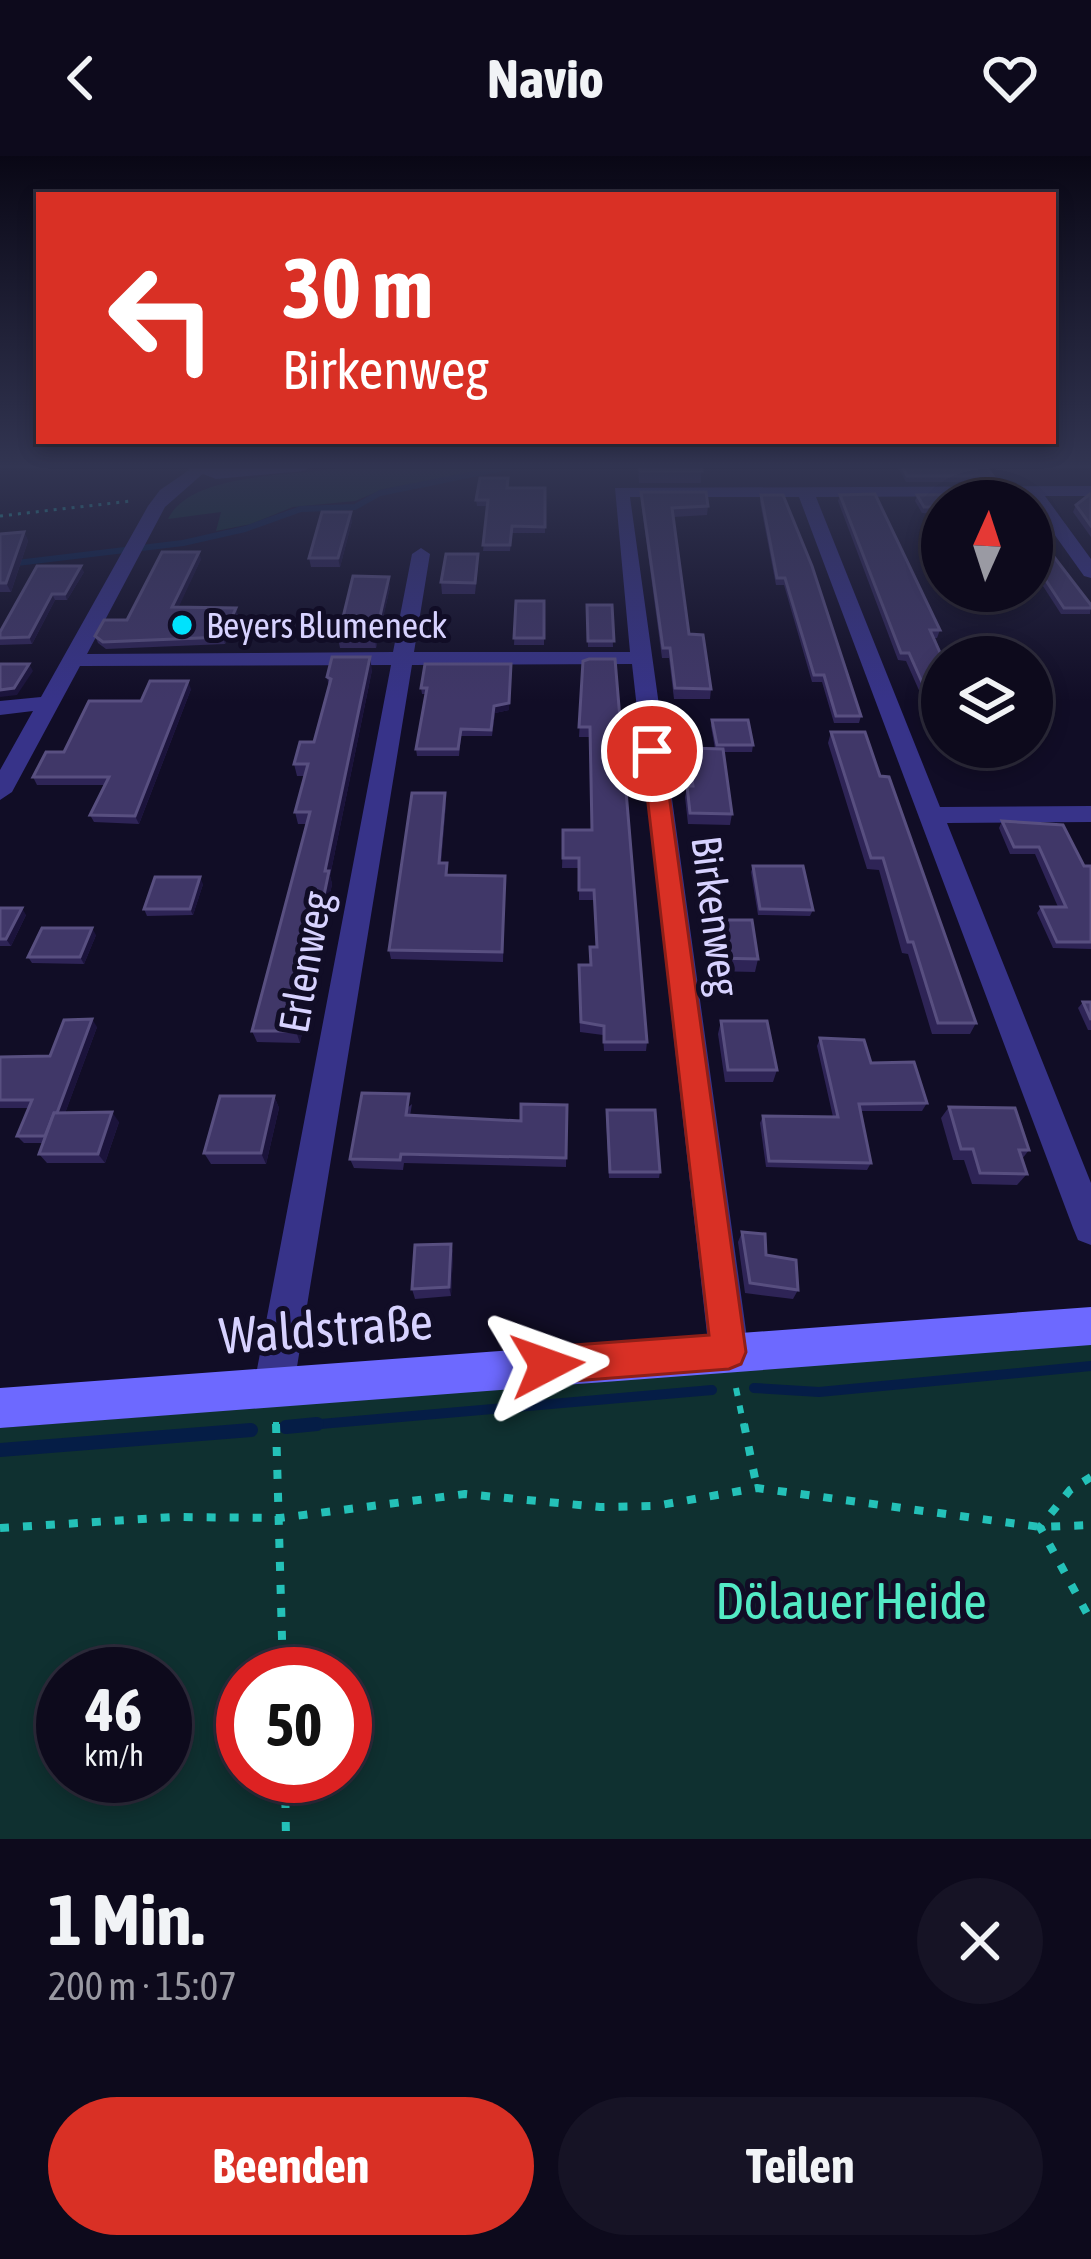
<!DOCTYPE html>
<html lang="de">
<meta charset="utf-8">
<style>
:root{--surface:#0d0a1c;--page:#161325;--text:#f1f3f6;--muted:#9a9aa3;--line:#2d2b3b;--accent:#d93025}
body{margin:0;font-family:"Asap Condensed",sans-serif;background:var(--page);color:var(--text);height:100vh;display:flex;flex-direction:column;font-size:45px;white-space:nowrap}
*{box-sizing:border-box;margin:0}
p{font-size:39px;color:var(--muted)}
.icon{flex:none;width:66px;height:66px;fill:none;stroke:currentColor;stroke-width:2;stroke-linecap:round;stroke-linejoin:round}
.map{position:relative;height:1683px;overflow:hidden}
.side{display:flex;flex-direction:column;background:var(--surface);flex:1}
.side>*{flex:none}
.top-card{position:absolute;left:36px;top:36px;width:1020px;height:252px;border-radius:0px;box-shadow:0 6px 18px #0003,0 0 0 3px var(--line);background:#d93025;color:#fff;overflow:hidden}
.needle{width:78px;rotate:3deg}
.fabs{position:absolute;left:921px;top:324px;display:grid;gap:24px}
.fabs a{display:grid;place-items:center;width:132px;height:132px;border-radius:50%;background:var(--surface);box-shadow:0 6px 18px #0003,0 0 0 3px var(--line);font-size:60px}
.speed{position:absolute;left:36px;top:1491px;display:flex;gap:24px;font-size:60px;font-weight:700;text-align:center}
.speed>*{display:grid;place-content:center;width:156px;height:156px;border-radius:50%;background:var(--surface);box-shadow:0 6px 18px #0003,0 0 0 3px var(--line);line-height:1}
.speed small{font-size:30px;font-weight:400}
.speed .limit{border:18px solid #d22;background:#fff;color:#111}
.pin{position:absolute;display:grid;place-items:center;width:102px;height:102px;color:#fff;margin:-51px;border:6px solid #fff;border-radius:50%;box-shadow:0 3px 12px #0007}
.me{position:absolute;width:132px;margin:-66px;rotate:86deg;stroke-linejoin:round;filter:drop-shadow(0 0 9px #0008)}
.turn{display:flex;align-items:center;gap:42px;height:252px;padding:0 48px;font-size:54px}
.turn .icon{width:156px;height:156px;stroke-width:2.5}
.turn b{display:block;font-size:84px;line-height:102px}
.round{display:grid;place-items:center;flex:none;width:126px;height:126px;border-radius:63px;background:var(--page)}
.headline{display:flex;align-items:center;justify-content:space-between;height:204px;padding:0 48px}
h1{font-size:72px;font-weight:700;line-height:90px}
.action{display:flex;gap:24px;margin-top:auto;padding:24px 48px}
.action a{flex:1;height:138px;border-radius:72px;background:var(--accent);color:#fff;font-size:48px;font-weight:700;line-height:138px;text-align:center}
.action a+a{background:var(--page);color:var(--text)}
header{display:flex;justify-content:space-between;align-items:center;height:156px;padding:0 48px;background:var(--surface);font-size:54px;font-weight:700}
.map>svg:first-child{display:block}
.green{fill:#0f3030;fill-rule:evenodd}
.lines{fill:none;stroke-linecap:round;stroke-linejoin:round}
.stream-far2{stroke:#051d46;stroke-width:6}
.stream-far1{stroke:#051d46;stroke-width:10}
.stream{stroke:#051d46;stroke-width:14}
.path-far2{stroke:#24c1b8;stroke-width:3;stroke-dasharray:3 6;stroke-linecap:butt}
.path-far1{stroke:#24c1b8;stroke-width:6;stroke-dasharray:8 10;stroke-linecap:butt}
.path{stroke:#24c1b8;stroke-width:8;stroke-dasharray:9 14;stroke-linecap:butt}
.minor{fill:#373389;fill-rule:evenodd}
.tertiary{fill:#373389;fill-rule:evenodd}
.secondary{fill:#6d69ff;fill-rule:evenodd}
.wall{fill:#2e2456}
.shaded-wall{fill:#1b133b}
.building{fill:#403768;stroke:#584f80;stroke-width:3}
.route{fill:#d93025;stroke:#8d1f18;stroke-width:3}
.poi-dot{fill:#00e2fd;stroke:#110d26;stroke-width:4.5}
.labels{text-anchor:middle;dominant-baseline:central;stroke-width:10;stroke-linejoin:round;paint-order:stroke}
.far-poi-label{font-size:36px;fill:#d7d2ff;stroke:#110d26;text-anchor:start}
.street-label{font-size:42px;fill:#d7d2ff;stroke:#110d26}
.near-street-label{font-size:51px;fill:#d7d2ff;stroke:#110d26}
.near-park-label{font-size:51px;fill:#53eac5;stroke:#110d26}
</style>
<header><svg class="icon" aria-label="back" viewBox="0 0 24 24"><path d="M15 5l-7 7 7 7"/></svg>Navio<svg class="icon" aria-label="heart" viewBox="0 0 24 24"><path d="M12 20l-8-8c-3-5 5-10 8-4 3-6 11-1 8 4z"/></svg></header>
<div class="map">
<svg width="1091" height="1683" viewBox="0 0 1091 1683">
<rect width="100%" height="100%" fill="#110d26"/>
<g class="green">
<path d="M347,310h161l-124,23 -29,12 -62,6 -42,17 -35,7 5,-19 -53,7c24,-49 129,-41 179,-53z"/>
<path d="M1091,1186v497h-1091v-411zM63,1518h102v102h-102zM243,1518h102v102h-102z"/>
</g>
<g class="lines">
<polyline class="stream-far2" points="0,409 183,387 245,373 301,353 355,351 380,337 514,310"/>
<g class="stream-far1">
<polyline points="754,1232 819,1236 1091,1210"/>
<polyline points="286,1271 712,1234"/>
</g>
<g class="stream">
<polyline points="286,1271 317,1268"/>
<polyline points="0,1294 251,1274"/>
</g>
<polyline class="path-far2" points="0,360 131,345"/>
<g class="path-far1">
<polyline points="736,1232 744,1271"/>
<polyline points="276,1266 276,1271"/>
</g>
<g class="path">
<polyline points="276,1268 283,1518"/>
<polyline points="744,1268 757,1332"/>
<polyline points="1091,1321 1070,1334 1040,1371 1091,1465"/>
<polyline points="0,1372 174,1361 280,1362 465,1338 600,1351 655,1350 757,1332 1040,1371 1091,1369"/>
<polyline points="285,1620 286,1683"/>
</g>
<polygon class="minor" points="192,312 206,315 165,351 87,498 393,496 412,398 421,392 430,398 414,496 630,496 615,332 1091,330 1091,340 1045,340 1091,403 1091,422 1084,420 1027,340 816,341 940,651 1091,650 1091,666 947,667 1091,1027 1091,1089 1078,1084 1073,1072 799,341 630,341 749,1196 743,1210 729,1216 715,1210 709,1196 632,508 412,509 294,1229 288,1243 274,1249 260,1243 254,1229 391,509 80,510 12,636 0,644 0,614 33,555 0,559 0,545 41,541 148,350 160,334"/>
<polygon class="tertiary" points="182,310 312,310 304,315 216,323"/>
<polygon class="secondary" points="1091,1151 1091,1189 0,1272 0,1232"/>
</g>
<g class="wall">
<polygon points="83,310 112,310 84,312"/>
<polygon points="638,310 701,310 701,327 639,327"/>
<polygon points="897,310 986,310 993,320 991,326 906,326"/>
<polygon points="508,332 545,332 545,377 512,377 510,395 483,395 488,350 477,350 476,344"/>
<polygon points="641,336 708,350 707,359 673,361 689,478 711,533 710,543 674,543 669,502 662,502 641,346"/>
<polygon points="1090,338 1091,381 1073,356 1076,349"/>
<polygon points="761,339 861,560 859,567 834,567 822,526 812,526 784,429 776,429 760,346"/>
<polygon points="840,339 940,474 937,482 933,482 942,501 942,568 934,568 906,505 898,504 838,345"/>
<polygon points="917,339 942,345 942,358 922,357 915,345"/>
<polygon points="352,365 340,411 311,411 309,402"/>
<polygon points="24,376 28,385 11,436 0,436 0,378"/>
<polygon points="1032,390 1091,449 1090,458 1061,458 1032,413"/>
<polygon points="201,403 178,451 238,459 225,488 106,493 98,487 95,480 127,464"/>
<polygon points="478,409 475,438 442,438 441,426"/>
<polygon points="37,410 84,416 67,444 55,444 32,488 0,489 0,476"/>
<polygon points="390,431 376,492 340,492 338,482"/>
<polygon points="516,445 544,445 544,489 514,489"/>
<polygon points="587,449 612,449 613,491 588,491"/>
<polygon points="583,505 647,886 646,895 604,895 603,879 580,876 579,818 590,809 590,791 596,791 594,744 579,744 579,712 562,712 563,674 592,674 590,581 579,581"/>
<polygon points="425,508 509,554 495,557 492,580 461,580 459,600 417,600 416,593 425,538 422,538 421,532"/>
<polygon points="372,514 330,720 332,728 300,887 257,886 252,875 306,668 298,668 295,656 305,620 297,620 294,608 314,586 329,531 327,521"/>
<polygon points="191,533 139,668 94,666 90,659 105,629 37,629 33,621 64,596 141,545"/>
<polygon points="712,564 753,589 752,596 724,596 732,658 730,669 688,668 685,641 687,630 689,630 686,603 687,592 715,593 711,570"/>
<polygon points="831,576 880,620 976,867 970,878 932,878 908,798 902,797 879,714 867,713 828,587"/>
<polygon points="982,591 1027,591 1029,594 1025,601 988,602"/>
<polygon points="445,637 446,647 441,707 448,719 505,720 503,806 391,803 389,794"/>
<polygon points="1002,665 1084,710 1091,710 1091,793 1053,792 1037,757 1041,751 1058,751 1035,698 1010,698 999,672"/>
<polygon points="753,710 813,754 810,760 758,759 751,716"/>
<polygon points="203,728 193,759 147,760 144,753"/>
<polygon points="0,752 26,759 11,790 0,790"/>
<polygon points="709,764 758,803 755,816 711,815 707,777"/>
<polygon points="96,779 84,808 32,807 28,801"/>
<polygon points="1083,846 1091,846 1091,874 1088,874 1078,852"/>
<polygon points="721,865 777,914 773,926 725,926 718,878"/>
<polygon points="97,871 65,957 119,966 105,1007 47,1007 39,998 43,987 24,987 17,980 29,952 0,952 0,901 50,900"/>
<polygon points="820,882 871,907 927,947 922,955 860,955 871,1007 867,1014 766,1011 760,967 763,960 833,961 817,890"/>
<polygon points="274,940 279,952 266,1008 211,1008 204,997"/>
<polygon points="412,948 410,960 521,965 567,949 566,1011 404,1007 403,1014 354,1012 350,1003"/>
<polygon points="949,951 1029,994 1022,1003 1027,1018 1017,1029 972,1028 964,1004 953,1004 941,962"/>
<polygon points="606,959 660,1016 659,1022 609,1022"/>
<polygon points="742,1076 798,1134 793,1143 745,1137 738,1086"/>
<polygon points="451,1088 453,1097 451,1140 415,1143 412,1133"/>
</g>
<g class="shaded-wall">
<polygon points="351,356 352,365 340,411 338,402"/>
<polygon points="24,376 28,385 11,436 6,427"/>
<polygon points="199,396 201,403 175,459 172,451"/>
<polygon points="81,410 84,416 67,444 65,438"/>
<polygon points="389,421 390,431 376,492 375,482"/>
<polygon points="52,438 55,444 32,488 29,481"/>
<polygon points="236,452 238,459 225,488 223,481"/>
<polygon points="370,501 372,514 330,720 332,728 300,887 296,875 325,715"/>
<polygon points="29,508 33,515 17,539 0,541 0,534"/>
<polygon points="511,508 509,554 495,557 492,580 494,550"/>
<polygon points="188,525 191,533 139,668 135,660"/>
<polygon points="445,637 446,647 440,717 439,707"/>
<polygon points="200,721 203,728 193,759 190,753"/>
<polygon points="22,752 26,759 11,790 6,783"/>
<polygon points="92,772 96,779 84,808 80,801"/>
<polygon points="92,863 97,871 54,987 48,980"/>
<polygon points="274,940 279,952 266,1008 261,997"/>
<polygon points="112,956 119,966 105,1007 98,998"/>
<polygon points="451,1088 453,1097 451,1140 449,1131"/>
</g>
<g class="building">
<polygon points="639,310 701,310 702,315 640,315"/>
<polygon points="902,310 986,310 993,320 907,320"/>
<polygon points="480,322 508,322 507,332 545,332 545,371 512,370 510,389 483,389 488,344 476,344"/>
<polygon points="641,336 706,336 708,350 672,352 689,478 703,479 711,533 675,532 670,492 663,492"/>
<polygon points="875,338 940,474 930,474 942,501 942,560 937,560 909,497 901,497 840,339"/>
<polygon points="1006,338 1010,345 942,345 942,351 924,351 917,339"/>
<polygon points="1090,338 1091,339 1091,370 1076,349"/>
<polygon points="761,339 783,339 812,410 861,560 836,560 824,519 814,519 785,422 777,422"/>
<polygon points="322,356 351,356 338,402 309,402"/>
<polygon points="24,376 6,427 0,427 0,378"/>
<polygon points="1041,384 1091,449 1091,452 1064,452 1032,403 1032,390"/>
<polygon points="162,396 199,396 172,451 236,452 223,481 103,486 95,480 104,464 127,464"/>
<polygon points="446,398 478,398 475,427 441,426"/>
<polygon points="37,410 81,410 65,438 52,438 29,481 0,482 0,476"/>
<polygon points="353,420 389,421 375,482 338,482"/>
<polygon points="516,445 544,445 544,482 514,482"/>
<polygon points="587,449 612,449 614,485 588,485"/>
<polygon points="332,501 370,501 325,715 329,715 296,875 252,875 310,656 295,656 308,608 294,608 300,586 314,586 331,523 327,521"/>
<polygon points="589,503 615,503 647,886 604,886 604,870 581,866 579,809 591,809 590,791 597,791 594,734 579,734 579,702 563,702 563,674 592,674 590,571 579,571 583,505"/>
<polygon points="0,508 29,508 14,532 0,534"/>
<polygon points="425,508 511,508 509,547 494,550 491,574 461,573 458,593 416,593 427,532 421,532"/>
<polygon points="150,525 188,525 135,660 90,659 109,621 33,621 46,596 64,596 89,545 141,545"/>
<polygon points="712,564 748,564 753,589 717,589"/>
<polygon points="831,576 865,576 880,620 889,621 976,867 938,867 913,786 908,786 883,702 871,702"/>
<polygon points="989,591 1027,591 1029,594 991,595"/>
<polygon points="687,592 723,593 732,658 690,657 687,630 693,630"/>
<polygon points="412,637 445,637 439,707 447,707 446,719 505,720 502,796 389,794"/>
<polygon points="1002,665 1063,669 1084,710 1091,710 1091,786 1057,786 1041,751 1066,751 1039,691 1014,691"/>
<polygon points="753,710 803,710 813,754 760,753"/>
<polygon points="155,721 200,721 190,753 144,753"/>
<polygon points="0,752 22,752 6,783 0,783"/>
<polygon points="709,764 752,764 758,803 714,802"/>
<polygon points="42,772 92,772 80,801 28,801"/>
<polygon points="1083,846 1091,846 1091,864"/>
<polygon points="92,863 57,957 54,957 45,980 17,980 32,944 0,944 0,901 50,900 64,864"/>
<polygon points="721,865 767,865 777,914 728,914"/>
<polygon points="820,882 864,884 871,907 914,906 927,947 859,948 871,1007 769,1005 763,960 838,961"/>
<polygon points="362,937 409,938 406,959 521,965 521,948 567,949 566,1002 401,998 400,1004 350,1003"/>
<polygon points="220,940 274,940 261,997 204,997"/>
<polygon points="949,951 1015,952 1029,994 1019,994 1027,1018 980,1017 973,993 961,993"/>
<polygon points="607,954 655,954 660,1016 610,1016"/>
<polygon points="112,956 98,998 39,998 54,957"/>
<polygon points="742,1076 765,1078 766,1099 796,1104 798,1134 750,1127"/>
<polygon points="451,1088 449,1131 412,1133 415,1089"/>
</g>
<linearGradient id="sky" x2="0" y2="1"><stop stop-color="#090715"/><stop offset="0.57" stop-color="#323552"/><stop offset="1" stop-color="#323552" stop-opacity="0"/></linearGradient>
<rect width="1091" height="545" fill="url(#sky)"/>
<polygon class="route" points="652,588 663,595 746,1196 741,1208 729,1213 547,1227 534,1222 529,1209 534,1196 547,1191 709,1179 642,595"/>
<circle class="poi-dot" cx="182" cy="469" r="12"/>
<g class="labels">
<g class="far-poi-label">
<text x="206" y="469">Beyers Blumeneck</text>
</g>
<g class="street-label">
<text transform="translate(716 760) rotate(83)">Birkenweg</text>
<text transform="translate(305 806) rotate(-80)">Erlenweg</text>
</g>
<g class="near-street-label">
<text transform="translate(326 1172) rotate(-4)">Waldstraße</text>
</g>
<g class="near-park-label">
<text x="851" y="1444">Dölauer Heide</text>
</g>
</g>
</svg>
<div class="fabs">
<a><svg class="needle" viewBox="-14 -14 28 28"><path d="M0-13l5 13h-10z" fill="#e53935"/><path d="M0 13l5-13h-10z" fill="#9a9aa3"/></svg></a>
<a><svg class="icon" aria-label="layers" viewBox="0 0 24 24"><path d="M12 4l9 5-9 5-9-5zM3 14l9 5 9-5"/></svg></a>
</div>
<div class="speed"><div>46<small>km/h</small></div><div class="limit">50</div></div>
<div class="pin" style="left:652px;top:595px;background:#d93025"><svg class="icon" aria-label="arrive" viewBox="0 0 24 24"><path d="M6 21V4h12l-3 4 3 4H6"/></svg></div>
<svg class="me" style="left:547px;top:1209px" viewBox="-20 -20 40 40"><path d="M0-17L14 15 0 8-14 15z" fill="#d93025" stroke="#fff" stroke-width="4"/></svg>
<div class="top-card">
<div class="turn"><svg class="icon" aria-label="left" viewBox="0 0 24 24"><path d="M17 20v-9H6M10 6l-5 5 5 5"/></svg><div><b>30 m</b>Birkenweg</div></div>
</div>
</div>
<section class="side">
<div class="headline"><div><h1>1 Min.</h1><p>200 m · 15:07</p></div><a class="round"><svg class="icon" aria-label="close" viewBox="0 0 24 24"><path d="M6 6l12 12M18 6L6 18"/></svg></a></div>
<div class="action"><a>Beenden</a><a>Teilen</a></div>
</section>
